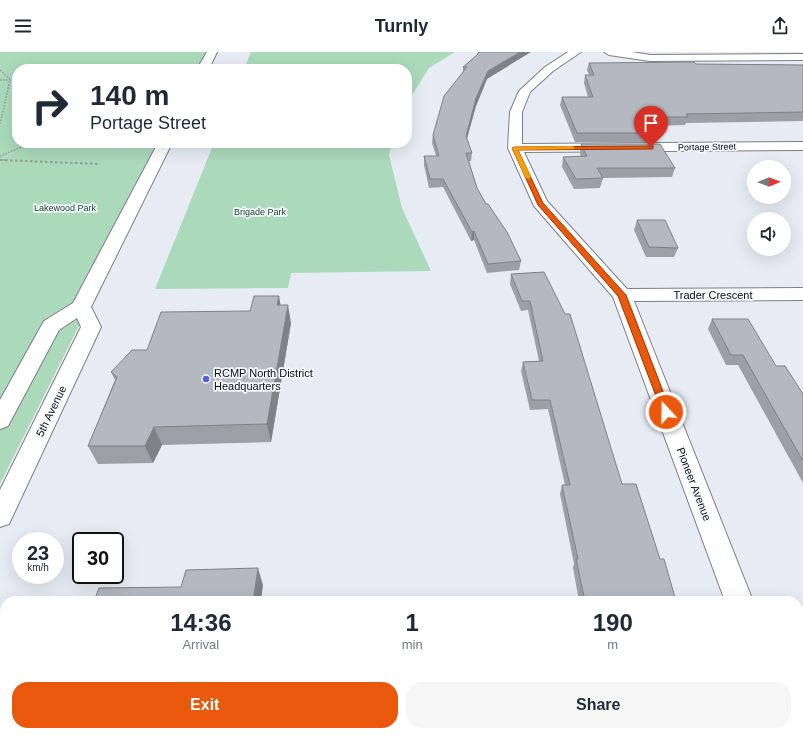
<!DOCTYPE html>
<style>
:root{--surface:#fff;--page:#f6f6f7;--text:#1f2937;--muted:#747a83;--accent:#ea580c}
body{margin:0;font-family:Arial,sans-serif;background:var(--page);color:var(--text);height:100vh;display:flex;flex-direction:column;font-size:15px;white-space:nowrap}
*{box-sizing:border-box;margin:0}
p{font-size:13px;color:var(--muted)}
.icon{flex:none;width:22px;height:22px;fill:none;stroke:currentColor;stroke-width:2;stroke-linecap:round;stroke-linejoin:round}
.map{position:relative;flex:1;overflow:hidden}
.panel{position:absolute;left:0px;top:544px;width:803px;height:140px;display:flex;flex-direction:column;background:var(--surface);border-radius:16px 16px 0 0;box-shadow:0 4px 16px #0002}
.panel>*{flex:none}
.top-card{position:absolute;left:12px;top:12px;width:400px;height:84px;border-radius:16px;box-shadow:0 4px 16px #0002;background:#fff;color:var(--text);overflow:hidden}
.needle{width:26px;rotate:89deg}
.fabs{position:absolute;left:747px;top:108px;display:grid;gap:8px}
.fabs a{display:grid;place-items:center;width:44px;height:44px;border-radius:50%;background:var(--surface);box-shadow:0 4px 16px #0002;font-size:20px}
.speed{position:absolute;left:12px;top:480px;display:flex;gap:8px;font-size:20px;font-weight:700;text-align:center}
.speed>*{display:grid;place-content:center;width:52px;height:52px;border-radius:50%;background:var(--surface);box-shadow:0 4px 16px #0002;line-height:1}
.speed small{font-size:10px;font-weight:400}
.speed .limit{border:2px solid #111;border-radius:6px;background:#fff;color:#111}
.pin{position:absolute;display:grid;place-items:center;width:34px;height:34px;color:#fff;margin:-41px -17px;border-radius:50% 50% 50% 0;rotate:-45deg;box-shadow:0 0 4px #0007}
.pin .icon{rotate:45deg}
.me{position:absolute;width:44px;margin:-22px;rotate:339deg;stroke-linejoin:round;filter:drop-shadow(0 0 3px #0008)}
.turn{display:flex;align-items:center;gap:14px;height:84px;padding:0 12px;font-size:18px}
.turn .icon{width:52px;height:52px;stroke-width:2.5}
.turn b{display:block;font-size:28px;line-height:34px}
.eta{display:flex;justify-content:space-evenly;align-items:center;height:68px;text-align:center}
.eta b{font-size:24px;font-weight:800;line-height:28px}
.primary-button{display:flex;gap:8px;margin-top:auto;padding:8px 12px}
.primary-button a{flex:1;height:46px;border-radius:16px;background:var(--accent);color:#fff;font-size:16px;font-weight:800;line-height:46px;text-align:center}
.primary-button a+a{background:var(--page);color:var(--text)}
header{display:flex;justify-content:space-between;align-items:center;height:52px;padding:0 12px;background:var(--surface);font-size:18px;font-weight:800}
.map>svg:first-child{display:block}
.green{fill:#abdabb}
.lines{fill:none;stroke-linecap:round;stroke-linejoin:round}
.minor-casing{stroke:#7b7f86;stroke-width:2}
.major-casing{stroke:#7b7f86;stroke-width:2}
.path-far1{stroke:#969aa0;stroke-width:1.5;stroke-dasharray:1.5 1.5;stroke-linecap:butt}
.path{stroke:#969aa0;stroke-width:2;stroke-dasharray:2.5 2.5;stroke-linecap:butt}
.minor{fill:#fff;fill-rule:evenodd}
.major{fill:#fff;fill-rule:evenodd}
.wall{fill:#9b9fa6}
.shaded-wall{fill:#7e8287}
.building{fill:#b4b9c1;stroke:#7e8287}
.route{fill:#ea580c;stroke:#983908}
.slow{fill:#f59e0b}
.poi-dot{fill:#535fd6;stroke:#f6f9fe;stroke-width:1.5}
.labels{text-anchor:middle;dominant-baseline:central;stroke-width:3.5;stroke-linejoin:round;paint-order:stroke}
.far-street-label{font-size:9px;fill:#0a0c0e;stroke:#f6f9fe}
.far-park-label{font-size:9px;fill:#16462b;stroke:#f6f9fe}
.street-label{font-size:11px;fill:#0a0c0e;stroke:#f6f9fe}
.poi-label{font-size:11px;fill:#0a0c0e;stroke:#f6f9fe;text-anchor:start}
</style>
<header><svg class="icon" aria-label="menu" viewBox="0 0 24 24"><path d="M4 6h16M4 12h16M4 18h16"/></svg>Turnly<svg class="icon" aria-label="share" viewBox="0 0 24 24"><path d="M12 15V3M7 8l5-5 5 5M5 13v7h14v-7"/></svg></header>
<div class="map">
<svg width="803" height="684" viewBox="0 0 803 684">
<rect width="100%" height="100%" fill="#e7ecf4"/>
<g class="green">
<polygon points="0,0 216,0 207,17 17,17 17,91 170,91 0,432"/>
<polygon points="251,0 455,0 429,16 407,51 407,17 244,17"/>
<polygon points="214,91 392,91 389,103 402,156 431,219 291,221 288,236 155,237"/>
</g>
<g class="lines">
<defs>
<g id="minor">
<polygon points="568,0 581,0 553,19 530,40 522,60 522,92 803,90 803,98 524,100 547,149 627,237 803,236 803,248 634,249 753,549 725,549 613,245 534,154 508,96 510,60 519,39 545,15"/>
<polygon points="604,0 632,0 650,3 803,2 803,8 650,9 609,3"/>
<polygon points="798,667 803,675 803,684 773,684 772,679 798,679"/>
</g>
<g id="major">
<polygon points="207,0 217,0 209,17 197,17"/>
<polygon points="158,91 172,91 91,255 101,275 9,472 0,475 0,438 81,275 77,266 59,278 8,374 0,377 0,348 44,269 73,251"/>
</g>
</defs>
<use href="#minor" class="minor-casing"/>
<use href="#major" class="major-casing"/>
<g class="path-far1">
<polyline points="0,18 10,27"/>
<polyline points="0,28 17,28"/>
<polyline points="0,72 10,28"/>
<polyline points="0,104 31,91"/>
<polyline points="0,108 8,108"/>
</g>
<polyline class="path" points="0,108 100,112"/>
<use href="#minor" class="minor"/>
<use href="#major" class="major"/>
</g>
<g class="wall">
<polygon points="477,3 487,27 476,54 467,87 472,101 471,109 469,109 477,136 486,152 521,209 519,218 487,221 474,188 471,189 443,135 429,136 424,113 424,104 436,104 432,91 433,83 463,20 463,15"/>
<polygon points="589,11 803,13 803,69 686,71 685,73 649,74 654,81 651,90 575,90 560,53 562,45 588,45 584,31 585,23 589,23 587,18"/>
<polygon points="581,92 675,116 672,125 602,126 603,126 600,136 574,137 562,115 563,105 581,105 580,101"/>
<polygon points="637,168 678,196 674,205 646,205 634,178"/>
<polygon points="544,220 622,432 660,507 676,549 579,549 573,516 574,512 560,442 562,433 565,433 548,357 530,358 521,319 523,310 539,309 528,258 521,259 510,232 511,222"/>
<polygon points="281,253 291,271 271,390 162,393 153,411 98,412 88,394 115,328 111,320 147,298 250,259"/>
<polygon points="712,267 776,314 803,342 803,431 738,313 726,313 708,277"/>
<polygon points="641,679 716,679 717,684 642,684"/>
</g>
<g class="shaded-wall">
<polygon points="520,0 531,0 487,27 476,54 465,92 466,84 476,46 488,19"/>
<polygon points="474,179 474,188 471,189 472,180"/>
<polygon points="279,244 282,262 277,253"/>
<polygon points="288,253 291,271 271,390 267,372"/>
<polygon points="154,375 162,393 153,411 145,394"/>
<polygon points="258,516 263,533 261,549 253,549"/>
<polygon points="217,679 227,679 226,684 217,684"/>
</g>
<g class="building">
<polygon points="479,0 520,0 488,19 476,46 466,84 472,101 466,101 477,136 486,152 488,152 507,180 521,209 488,212 474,179 472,180 443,127 430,127 424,104 439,104 433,83 444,44 467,15 463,15 477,3"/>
<polygon points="694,10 696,12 803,13 803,60 686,62 688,65 644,65 654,81 577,81 562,45 593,45 585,23 594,23 589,11"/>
<polygon points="581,92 660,92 675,116 597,116 603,126 576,127 563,105 587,104"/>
<polygon points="637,168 665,168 678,196 649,195"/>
<polygon points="544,220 565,262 570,262 622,432 636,432 660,507 664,507 676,549 585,549 576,507 578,507 562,433 570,433 550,348 532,348 523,310 543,309 530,249 522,249 511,222"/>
<polygon points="254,244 279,244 277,253 288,253 267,372 154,375 145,394 88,394 117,325 111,320 132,298 147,298 161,260 250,259"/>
<polygon points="712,267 748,267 776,314 785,314 803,342 803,409 743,303 731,303"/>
<polygon points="258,516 253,549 94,549 99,536 181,535 186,518"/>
<polygon points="52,679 217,679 217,684 51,684"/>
<polygon points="648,679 716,679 717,684 649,684"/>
</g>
<polygon class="route" points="651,94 653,94 653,97 518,98 543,151 626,243 671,360 666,363 662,360 618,244 538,153 512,96 515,95"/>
<polygon class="slow" points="572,94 575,96 574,97 518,98 531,125 528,127 525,125 512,96 515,95"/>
<circle class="poi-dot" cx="206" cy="327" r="4"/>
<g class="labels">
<g class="far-street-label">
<text transform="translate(707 95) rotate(-1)">Portage Street</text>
</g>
<g class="far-park-label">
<text x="65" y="156">Lakewood Park</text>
<text x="260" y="160">Brigade Park</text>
</g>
<g class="street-label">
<text x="713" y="243">Trader Crescent</text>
<text transform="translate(51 359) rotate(-64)">5th Avenue</text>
<text transform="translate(694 432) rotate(69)">Pioneer Avenue</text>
</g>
<g class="poi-label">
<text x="214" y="321">RCMP North District<tspan x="214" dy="13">Headquarters</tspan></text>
</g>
</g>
</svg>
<div class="fabs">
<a><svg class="needle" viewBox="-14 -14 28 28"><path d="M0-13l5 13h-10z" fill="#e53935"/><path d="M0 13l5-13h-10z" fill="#747a83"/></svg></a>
<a><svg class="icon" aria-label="sound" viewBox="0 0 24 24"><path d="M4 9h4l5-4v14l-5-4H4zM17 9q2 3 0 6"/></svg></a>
</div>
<div class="speed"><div>23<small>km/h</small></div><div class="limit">30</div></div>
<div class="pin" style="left:651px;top:95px;background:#d93025"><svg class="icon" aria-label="arrive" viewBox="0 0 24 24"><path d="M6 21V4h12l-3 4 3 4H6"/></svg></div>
<svg class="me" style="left:666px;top:360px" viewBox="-20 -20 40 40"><circle r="17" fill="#ea580c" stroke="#fff" stroke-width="3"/><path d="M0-11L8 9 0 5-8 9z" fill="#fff"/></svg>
<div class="top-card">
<div class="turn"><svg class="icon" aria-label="right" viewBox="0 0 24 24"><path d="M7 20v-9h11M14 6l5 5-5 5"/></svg><div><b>140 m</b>Portage Street</div></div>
</div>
<section class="panel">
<div class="eta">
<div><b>14:36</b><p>Arrival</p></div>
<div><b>1</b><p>min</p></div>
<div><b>190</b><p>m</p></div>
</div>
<div class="primary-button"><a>Exit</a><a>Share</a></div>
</section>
</div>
